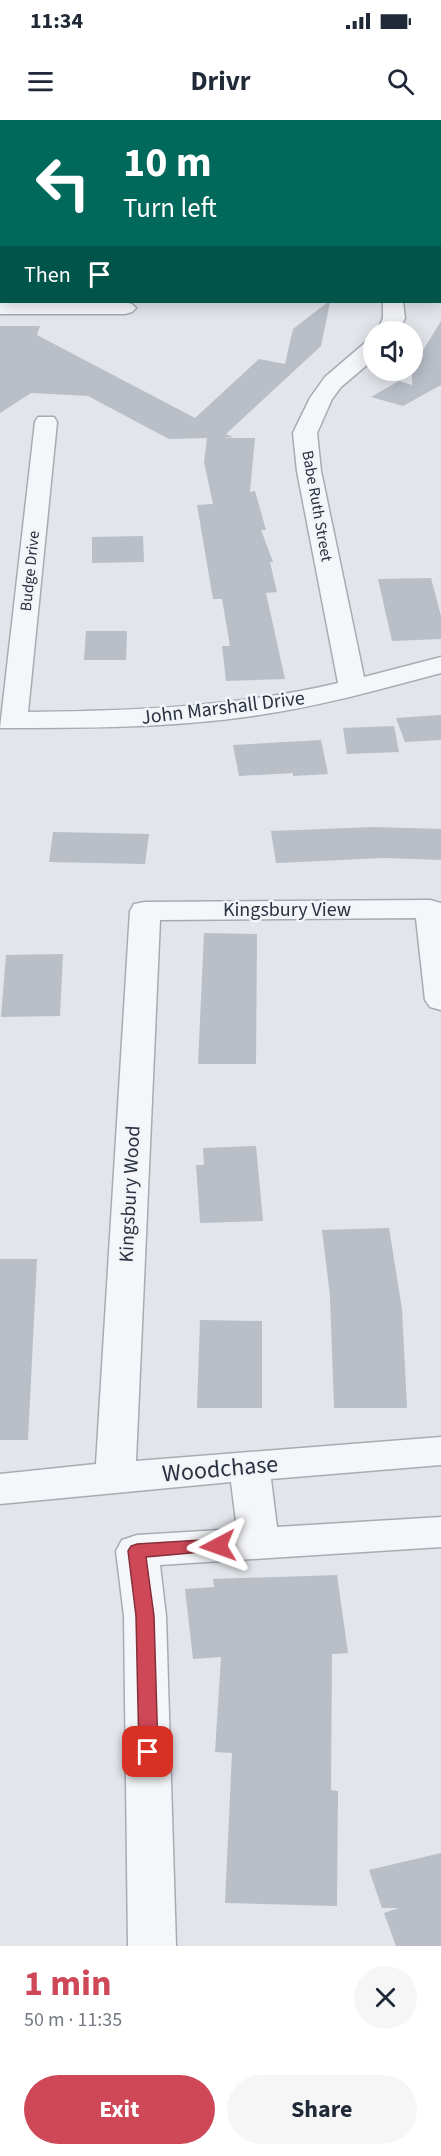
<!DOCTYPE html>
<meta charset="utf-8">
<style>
:root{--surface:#fff;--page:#f6f6f7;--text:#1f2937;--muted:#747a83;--accent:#ce4858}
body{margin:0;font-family:"Source Sans 3",sans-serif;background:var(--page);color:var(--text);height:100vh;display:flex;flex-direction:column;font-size:22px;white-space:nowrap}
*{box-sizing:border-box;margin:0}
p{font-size:20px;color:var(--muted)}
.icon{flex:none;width:33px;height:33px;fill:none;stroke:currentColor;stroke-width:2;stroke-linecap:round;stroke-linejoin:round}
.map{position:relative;height:1826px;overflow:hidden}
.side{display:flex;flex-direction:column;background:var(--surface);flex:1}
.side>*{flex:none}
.top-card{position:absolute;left:0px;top:0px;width:441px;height:183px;box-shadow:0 3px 15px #0003;background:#00695c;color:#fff;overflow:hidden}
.controls{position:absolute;left:363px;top:201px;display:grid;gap:12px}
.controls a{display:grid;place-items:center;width:60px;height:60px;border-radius:50%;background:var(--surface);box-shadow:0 3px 15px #0003;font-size:30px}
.pin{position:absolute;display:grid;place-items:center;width:51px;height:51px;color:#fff;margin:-26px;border-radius:12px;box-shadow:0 3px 9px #0006}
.me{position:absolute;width:66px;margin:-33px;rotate:266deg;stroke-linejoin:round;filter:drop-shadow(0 0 4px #0008)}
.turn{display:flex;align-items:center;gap:21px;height:126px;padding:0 24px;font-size:27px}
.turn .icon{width:78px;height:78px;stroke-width:2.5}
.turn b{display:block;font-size:42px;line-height:51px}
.then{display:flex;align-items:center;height:57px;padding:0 24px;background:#0003;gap:12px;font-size:22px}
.round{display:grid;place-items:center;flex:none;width:63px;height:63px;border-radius:32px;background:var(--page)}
.head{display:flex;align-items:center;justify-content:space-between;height:102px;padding:0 24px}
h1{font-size:36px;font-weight:700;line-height:45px;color:var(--accent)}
.action{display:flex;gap:12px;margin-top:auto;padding:12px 24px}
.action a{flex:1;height:69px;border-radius:36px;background:var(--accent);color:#fff;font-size:24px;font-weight:700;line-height:69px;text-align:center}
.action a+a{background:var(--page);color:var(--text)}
.status{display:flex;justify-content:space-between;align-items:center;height:42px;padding:0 30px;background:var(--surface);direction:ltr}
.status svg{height:16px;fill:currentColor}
header{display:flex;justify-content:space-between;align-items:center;height:78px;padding:0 24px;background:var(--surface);font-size:27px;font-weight:700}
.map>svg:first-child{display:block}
.building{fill:#b9bec7}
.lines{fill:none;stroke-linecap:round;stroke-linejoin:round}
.minor-casing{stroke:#a7acb4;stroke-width:3}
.minor{fill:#f5f6f9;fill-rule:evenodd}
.route{fill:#ce4858;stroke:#862f39;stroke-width:1.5}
.labels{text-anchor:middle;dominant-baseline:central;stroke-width:5;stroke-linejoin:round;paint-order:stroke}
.far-street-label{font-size:16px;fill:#2a3242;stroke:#f2f4f8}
.street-label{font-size:20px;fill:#2a3242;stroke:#f2f4f8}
.near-street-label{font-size:24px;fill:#2a3242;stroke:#f2f4f8}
</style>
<div class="status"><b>11:34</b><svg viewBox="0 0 49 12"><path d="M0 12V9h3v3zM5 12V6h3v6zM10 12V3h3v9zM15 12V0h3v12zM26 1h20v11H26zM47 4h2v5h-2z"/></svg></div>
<header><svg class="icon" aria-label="menu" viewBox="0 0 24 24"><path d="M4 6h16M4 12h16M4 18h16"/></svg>Drivr<svg class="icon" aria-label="search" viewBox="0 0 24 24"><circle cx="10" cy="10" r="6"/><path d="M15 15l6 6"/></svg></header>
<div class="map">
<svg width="441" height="1826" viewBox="0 0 441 1826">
<rect width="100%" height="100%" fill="#e2e5ea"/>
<g class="building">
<polygon points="328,182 330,182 321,226 226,314 233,317 223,318 255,318 250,372 255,371 266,410 261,410 273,442 270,442 277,472 266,473 285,559 226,561 222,526 230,526 222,479 213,479 197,385 213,384 204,342 207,318 169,319 88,276 31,273 0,293 0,206 40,206 37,215 195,298 259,239 285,244 293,209"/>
<polygon points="441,201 441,265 403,286 371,277 399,261 412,265 412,248"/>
<polygon points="143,416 144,442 92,443 92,417"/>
<polygon points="431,458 441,496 441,519 392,521 378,459"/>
<polygon points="86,511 127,511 126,540 84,540"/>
<polygon points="441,595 441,620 405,622 396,598"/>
<polygon points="394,606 399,632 347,634 343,608"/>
<polygon points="321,620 328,654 293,656 293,653 239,656 233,625"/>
<polygon points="374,707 441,709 441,740 384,738 276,743 271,711"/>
<polygon points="53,712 149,714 145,744 49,742"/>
<polygon points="204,813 257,814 256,944 198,944"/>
<polygon points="63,834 60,896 1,897 6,835"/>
<polygon points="256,1026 263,1101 200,1103 196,1045 204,1045 203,1028"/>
<polygon points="389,1108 402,1189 407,1288 334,1288 330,1176 322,1110"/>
<polygon points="0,1139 37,1139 28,1320 0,1320"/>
<polygon points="200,1200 262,1201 262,1288 197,1288"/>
<polygon points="337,1455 348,1533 332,1534 331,1670 338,1671 337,1786 225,1783 232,1633 215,1632 221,1537 193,1539 185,1469 214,1467 213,1459"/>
<polygon points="441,1733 441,1826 396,1826 384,1793 399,1788 382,1788 369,1750"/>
</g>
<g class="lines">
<defs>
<g id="minor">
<rect x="331" y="0" width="18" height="2"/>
<rect x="0" y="19" width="2" height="12"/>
<rect x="0" y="93" width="2" height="12"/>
<polygon points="0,182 125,182 132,184 136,188 132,192 125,194 0,194"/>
<polygon points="383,182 403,182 405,198 398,212 377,212 383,198"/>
<path d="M374,221v18l-33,28 -9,12 -15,34 4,38 43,206 77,-20v16c-60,16 -120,33 -182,42 -86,13 -173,13 -259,13l35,-306 3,-5h16l3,5 -29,290c104,-1 209,-5 310,-29l-41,-212 -4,-38 17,-35 15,-21 41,-35z"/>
<polygon points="430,780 441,783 441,890 430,887 425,880 416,798 160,800 136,1341 441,1317 441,1345 271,1359 277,1407 441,1397 441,1427 160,1445 166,1496 176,1826 128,1826 124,1496 116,1431 122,1420 137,1415 237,1409 231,1362 0,1384 0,1354 96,1344 130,791 134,784 145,782"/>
</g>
</defs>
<use href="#minor" class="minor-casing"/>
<use href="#minor" class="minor"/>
</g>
<polygon class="route" points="218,1419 224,1421 226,1426 224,1430 146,1437 154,1496 158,1632 155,1638 148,1640 142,1638 139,1632 136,1496 128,1431 131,1426 137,1424"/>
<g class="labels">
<g class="far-street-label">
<text transform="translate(317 386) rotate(80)">Babe Ruth Street</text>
<text transform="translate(30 451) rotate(-84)">Budge Drive</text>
</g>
<g class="street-label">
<text transform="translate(223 588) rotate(-7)">John Marshall Drive</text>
<text x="287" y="790">Kingsbury View</text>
<text transform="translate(130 1074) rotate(-87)">Kingsbury Wood</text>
</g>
<g class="near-street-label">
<text transform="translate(220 1349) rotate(-5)">Woodchase</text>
</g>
</g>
</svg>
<div class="controls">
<a><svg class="icon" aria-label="sound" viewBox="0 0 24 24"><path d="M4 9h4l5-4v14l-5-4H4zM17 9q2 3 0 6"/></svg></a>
</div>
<div class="pin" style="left:148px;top:1632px;background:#d93025"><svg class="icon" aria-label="arrive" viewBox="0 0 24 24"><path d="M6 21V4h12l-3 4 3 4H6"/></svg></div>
<svg class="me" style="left:218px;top:1426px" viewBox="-20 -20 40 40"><path d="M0-17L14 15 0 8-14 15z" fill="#ce4858" stroke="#fff" stroke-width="4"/></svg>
<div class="top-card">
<div class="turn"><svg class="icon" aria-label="left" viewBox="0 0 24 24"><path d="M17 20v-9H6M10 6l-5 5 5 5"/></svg><div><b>10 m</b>Turn left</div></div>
<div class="then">Then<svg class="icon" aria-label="arrive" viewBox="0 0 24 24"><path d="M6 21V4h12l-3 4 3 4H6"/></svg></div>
</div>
</div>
<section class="side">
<div class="head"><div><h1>1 min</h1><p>50 m · 11:35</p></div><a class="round"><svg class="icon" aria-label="close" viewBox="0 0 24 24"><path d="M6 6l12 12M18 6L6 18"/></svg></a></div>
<div class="action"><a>Exit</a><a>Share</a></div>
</section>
